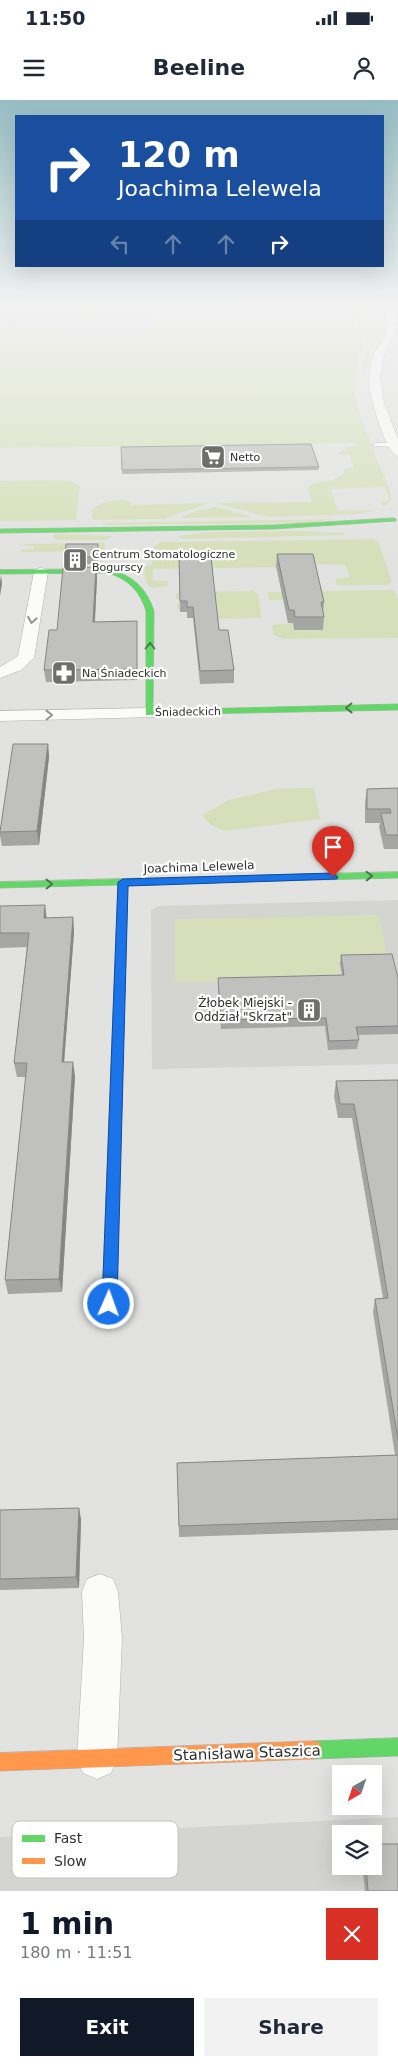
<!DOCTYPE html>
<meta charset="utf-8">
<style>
:root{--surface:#fff;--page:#f2f2f3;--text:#1f2937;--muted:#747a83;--accent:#111827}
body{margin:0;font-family:"DejaVu Sans",sans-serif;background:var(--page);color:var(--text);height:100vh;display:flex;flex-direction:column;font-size:19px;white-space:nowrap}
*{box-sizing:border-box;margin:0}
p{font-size:16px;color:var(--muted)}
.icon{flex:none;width:28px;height:28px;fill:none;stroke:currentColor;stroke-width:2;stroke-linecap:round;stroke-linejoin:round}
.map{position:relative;height:1791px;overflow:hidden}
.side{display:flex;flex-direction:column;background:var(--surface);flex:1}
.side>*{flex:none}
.hud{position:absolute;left:15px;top:15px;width:369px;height:152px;border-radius:0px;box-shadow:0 5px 20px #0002;background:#1a4fa0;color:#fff;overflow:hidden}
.needle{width:32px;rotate:219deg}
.fabs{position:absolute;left:332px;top:1665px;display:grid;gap:10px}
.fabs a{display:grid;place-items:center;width:50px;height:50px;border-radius:0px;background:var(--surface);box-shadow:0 5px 20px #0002;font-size:25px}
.pin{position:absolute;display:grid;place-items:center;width:42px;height:42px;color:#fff;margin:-51px -21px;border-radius:50% 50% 50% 0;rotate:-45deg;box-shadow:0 0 5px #0007}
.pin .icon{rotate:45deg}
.me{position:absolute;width:55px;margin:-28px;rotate:2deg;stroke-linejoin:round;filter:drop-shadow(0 0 4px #0008)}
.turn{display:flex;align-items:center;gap:18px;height:105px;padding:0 20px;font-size:22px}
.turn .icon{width:65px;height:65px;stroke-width:2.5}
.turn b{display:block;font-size:35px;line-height:42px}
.lanes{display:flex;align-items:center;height:48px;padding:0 20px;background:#0003;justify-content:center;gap:25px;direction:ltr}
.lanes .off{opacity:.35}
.round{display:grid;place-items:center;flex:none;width:52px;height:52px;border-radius:0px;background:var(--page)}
.overview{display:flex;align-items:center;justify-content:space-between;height:85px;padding:0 20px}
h1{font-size:30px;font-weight:700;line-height:38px;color:var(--accent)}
.primary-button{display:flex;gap:10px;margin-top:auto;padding:10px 20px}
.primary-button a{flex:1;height:58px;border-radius:0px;background:var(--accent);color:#fff;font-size:20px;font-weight:700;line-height:58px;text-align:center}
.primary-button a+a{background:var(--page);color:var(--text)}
.status{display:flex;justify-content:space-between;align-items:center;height:35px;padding:0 25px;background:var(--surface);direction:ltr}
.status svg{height:14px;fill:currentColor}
header{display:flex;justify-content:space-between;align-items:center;height:65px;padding:0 20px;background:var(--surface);font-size:22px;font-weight:700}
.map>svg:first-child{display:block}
.built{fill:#d4d5d0;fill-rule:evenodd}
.green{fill:#d6dfb9}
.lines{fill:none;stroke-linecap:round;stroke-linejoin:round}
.lane-casing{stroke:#b3b3b2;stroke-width:1}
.street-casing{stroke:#b3b3b2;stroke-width:1}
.fast-casing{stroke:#b3b3b2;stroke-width:1}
.slow-casing{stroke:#b3b3b2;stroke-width:1}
.lane{fill:#fbfbfa;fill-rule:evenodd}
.street{fill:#fbfbfa;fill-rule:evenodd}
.fast{fill:#63d668;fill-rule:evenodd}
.slow{fill:#ff974d;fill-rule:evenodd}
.wall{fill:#a5a5a4}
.shaded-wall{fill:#868686}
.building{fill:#c0c0bf;stroke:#868686}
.oneway{stroke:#959694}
.oneway2{stroke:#467b48}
.route{fill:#1a73e8;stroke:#114b97}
.labels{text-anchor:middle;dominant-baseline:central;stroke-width:4.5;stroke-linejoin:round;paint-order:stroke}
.far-poi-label{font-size:11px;fill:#2f302e;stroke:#fff;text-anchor:start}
.far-street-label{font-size:11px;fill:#2f302e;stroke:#fff}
.street-label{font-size:12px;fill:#2f302e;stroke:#fff}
.poi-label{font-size:12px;fill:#2f302e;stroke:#fff;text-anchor:end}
.near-street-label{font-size:15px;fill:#2f302e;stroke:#fff}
.key{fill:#fff;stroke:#c1c1c0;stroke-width:1}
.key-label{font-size:14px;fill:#2f302e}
</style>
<div class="status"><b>11:50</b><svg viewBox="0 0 49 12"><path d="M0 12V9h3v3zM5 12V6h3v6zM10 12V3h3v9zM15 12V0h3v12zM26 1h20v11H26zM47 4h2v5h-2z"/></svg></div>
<header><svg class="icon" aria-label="menu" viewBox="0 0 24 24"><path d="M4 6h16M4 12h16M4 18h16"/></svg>Beeline<svg class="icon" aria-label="person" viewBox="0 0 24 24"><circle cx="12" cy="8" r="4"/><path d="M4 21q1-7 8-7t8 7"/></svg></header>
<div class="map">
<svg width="398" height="1791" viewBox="0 0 398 1791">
<rect width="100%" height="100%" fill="#e2e2e1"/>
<g class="built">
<polygon points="398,800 398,964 152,969 151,810 158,806"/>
<path d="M398,1717v74h-398v-54zM341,1734h33v32h-33z"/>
</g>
<g class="green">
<polygon points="341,206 326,207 338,209 348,212 363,245 357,263 354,291 361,319 391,394 390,401 385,406 380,404 389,399 385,387 330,389 338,411 376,410 358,414 268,417 215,403 312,402 308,388 311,384 333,380 344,374 344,369 354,368 350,355 341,355 338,353 347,347 357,346 356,343 0,348 0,218 25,225 17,228 23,230 32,227 69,228 69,234 153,233 154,211 158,207"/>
<polygon points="144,207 139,213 115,216 115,213 102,213 101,216 94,216 0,214 0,208"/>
<polygon points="381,207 387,229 372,248 365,276 363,275 363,263 369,245 353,212 359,209"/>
<polygon points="61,380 73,382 80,387 76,420 0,421 0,381"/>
<path d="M121,400l9,1 1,4 78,-2 -45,16 -69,1 -3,-3v-7c8,-8 19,-9 29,-10z"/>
<polygon points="216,407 252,417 180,418 195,411"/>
<polygon points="337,419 305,423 108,425 101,423"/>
<polygon points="301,431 344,433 344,435 182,439 178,436 213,432"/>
<polygon points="57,434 113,436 105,440 58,440 54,439 53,435"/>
<polygon points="374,439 379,443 392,482 387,485 338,485 336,484 336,479 350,477 345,465 321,464 297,467 153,469 153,481 168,481 168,486 152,488 147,484 143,468 152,464 152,448 161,442"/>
<polygon points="105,443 105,451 21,452 21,450 34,449 34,446 21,446 26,444"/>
<polygon points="392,490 395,491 398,500 398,538 283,539 273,534 272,525 292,523 294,530 323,530 320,515 288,500 269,500 268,492"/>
<polygon points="254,491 258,494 261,517 259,518 217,519 195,505 180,505 180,509 177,509 177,503 183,503 182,499 176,499 176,494 180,492"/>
<polygon points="314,688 320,719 225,731 211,725 202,715 229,700 277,689"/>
<polygon points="379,815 388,860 338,861 342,880 175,882 174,819"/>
</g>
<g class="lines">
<defs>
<g id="lane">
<polygon points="375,343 395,343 398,345 395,347 373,346"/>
<polygon points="123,779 128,782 116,1204 114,1209 109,1210 104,1209 102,1204 118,782"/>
</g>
<g id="street">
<path d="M382,206h10l6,22 -13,23 -5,26 4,26 14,36v17c-12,-3 -26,-53 -28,-66 -1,-9 -1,-19 1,-27 3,-14 13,-22 17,-35z"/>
<polygon points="41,468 46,469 48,472 34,558 21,570 0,578 0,567 18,556 34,472 36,469"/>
<polygon points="149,608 155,609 158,613 155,617 0,621 0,611"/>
<polygon points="100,1474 113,1479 118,1492 122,1538 117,1659 111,1673 97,1679 83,1673 77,1659 84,1538 82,1492 87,1479"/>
</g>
<g id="fast">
<polygon points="394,418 396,419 396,421 274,429 0,433 0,429 274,425"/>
<path d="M108,469c24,6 38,18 46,42l-1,99 245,-6v6l-252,5v-104c-6,-20 -18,-32 -38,-38l-108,1v-4z"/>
<polygon points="398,772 398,778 0,788 0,782"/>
<polygon points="398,1638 398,1656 313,1659 306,1657 304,1650 306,1643 313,1641"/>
</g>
<polygon id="slow" points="313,1641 320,1643 322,1650 320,1657 313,1659 0,1671 0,1653"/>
</defs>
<use href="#lane" class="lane-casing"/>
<use href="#street" class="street-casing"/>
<use href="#fast" class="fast-casing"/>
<use href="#slow" class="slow-casing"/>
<use href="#lane" class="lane"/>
<use href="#street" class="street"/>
<use href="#fast" class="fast"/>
<use href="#slow" class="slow"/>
</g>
<g class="wall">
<polygon points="319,367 318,370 122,374 122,370"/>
<polygon points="98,444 98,464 65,465 65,457"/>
<polygon points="277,454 324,502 323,513 324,517 323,530 294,530 293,523 288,523 276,466"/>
<polygon points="179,457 219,530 234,570 234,583 200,584 193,518 187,518 187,512 180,512"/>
<polygon points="96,467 97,478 95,522 137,521 137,580 46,582 44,570"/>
<polygon points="48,644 49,657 39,745 2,746 0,736 0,728"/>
<polygon points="398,688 398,749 384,749 379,727 380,723 365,723 365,703 367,689"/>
<polygon points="0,806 47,818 73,817 74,832 64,962 75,976 62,1192 8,1194 5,1180 26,977 17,977 14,963 27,847 0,848"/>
<polygon points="341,855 398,878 398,934 358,935 359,940 357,949 328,950 325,926 221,929 218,887 218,878 342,875 340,864"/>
<polygon points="398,980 398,1430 179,1437 177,1363 395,1355 373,1212 375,1199 383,1198 352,1018 338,1018 334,996 336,981"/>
<polygon points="0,1410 81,1419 79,1488 0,1490"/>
<polygon points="362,1766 374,1766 398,1791 365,1791"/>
</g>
<g class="shaded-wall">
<polygon points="96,467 97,478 94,533 93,522"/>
<polygon points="1,475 2,484 0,496 0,482"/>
<polygon points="48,644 49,657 39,745 37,731"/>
<polygon points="45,805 47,820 44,818"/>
<polygon points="73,817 74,832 63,976 62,962"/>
<polygon points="73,962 75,976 62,1192 59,1179"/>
<polygon points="79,1408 81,1419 79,1488 76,1477"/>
</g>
<g class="building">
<polygon points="311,344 319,367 122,370 121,347"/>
<polygon points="66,444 98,444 97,457 65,457"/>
<polygon points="277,454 313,454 324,502 321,502 324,517 295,517 294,510 289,510"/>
<polygon points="179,457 211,457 219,530 228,530 234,570 200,571 193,507 187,507 187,501 180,501"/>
<polygon points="96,467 93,522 137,521 137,569 44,570 49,530 57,530 63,468"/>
<polygon points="13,644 48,644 37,731 0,732"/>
<polygon points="398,688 398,735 386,735 381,713 391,713 390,709 367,709 367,689"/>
<polygon points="45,805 44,818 73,817 62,962 73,962 59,1179 5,1180 27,963 14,963 29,833 0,833 0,806"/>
<polygon points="392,854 398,878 398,926 356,927 359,940 329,941 326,918 221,920 218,878 344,875 341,855"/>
<polygon points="398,980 398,1339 375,1199 388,1198 378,1137 354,1004 340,1004 336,981"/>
<polygon points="398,1355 398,1419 179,1426 177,1363"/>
<polygon points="79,1408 76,1477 0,1479 0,1410"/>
<polygon points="374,1744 398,1744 398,1791 368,1791 366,1766 374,1766"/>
</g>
<defs><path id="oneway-chevron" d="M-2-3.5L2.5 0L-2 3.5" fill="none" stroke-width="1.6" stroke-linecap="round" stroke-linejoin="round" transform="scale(1.25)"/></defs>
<g class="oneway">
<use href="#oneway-chevron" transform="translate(32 520) rotate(100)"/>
<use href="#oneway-chevron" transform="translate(49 615) rotate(-1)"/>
</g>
<g class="oneway2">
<use href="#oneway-chevron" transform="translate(150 546) rotate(-90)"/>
<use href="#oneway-chevron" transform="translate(349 608) rotate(179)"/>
<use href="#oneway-chevron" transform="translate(369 776) rotate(-2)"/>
<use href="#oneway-chevron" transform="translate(49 784) rotate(-1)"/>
</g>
<linearGradient id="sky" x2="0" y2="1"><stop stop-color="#96bdc3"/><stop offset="0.45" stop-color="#f2f2f2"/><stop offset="1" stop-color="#f2f2f2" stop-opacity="0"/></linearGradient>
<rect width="398" height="457" fill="url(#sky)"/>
<polygon class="route" points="333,773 338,777 337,779 128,786 117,1204 114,1209 109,1210 104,1209 102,1204 118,782 123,779"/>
<defs>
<symbol id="supermarket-square" viewBox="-11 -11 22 22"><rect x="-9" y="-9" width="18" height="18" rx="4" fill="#6e6e6d" stroke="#fff"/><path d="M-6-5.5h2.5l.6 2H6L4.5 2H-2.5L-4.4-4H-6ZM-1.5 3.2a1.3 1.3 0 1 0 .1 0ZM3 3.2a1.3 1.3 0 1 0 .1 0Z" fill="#fff"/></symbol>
<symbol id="building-square" viewBox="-11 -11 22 22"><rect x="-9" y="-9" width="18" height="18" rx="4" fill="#6e6e6d" stroke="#fff"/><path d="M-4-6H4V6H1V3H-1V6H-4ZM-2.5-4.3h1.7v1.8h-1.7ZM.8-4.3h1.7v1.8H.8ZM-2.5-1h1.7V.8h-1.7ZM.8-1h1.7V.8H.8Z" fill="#fff"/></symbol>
<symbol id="pharmacy-square" viewBox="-11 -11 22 22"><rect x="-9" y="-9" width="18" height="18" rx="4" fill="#6e6e6d" stroke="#fff"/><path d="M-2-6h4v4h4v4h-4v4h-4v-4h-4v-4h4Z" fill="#fff"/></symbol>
</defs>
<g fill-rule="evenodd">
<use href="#supermarket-square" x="199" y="343" width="28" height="28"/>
<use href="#building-square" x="61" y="446" width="28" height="28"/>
<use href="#pharmacy-square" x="50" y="559" width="28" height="28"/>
<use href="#building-square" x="295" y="896" width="28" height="28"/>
</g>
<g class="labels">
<g class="far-poi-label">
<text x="230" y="357">Netto</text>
<text x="92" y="454">Centrum Stomatologiczne<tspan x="92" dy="13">Bogurscy</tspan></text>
<text x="82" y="573">Na Śniadeckich</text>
</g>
<g class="far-street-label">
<text transform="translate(188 612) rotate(-1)">Śniadeckich</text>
</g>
<g class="street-label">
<text transform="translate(199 767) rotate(-2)">Joachima Lelewela</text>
</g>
<g class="poi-label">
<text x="292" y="903">Żłobek Miejski -<tspan x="292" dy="14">Oddział "Skrzat"</tspan></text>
</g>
<g class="near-street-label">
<text transform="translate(247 1653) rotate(-2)">Stanisława Staszica</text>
</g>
</g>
<rect x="12" y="1721" width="166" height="57" rx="8" class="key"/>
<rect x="22" y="1735" width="23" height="7" fill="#63d668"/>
<rect x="22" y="1758" width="23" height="6" fill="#ff974d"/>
<g class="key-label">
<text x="54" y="1743">Fast</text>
<text x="54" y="1766">Slow</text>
</g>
</svg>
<div class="fabs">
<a><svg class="needle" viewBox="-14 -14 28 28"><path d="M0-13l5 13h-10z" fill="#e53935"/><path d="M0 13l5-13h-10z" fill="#747a83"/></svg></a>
<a><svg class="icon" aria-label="layers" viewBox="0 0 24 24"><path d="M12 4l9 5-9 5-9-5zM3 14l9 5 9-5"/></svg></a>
</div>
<div class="pin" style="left:333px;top:777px;background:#d93025"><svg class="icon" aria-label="arrive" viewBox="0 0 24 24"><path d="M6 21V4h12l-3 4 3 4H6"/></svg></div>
<svg class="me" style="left:109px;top:1204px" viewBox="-20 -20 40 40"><circle r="17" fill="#1a73e8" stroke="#fff" stroke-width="3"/><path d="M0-11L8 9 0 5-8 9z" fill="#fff"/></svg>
<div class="hud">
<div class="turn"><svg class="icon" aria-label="right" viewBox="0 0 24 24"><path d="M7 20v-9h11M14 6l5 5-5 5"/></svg><div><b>120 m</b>Joachima Lelewela</div></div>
<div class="lanes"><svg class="icon off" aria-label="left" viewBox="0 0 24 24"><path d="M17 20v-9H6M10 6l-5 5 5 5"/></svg><svg class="icon off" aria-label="ahead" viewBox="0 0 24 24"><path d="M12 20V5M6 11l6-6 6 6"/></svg><svg class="icon off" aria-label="ahead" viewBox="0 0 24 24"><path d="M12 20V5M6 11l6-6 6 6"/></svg><svg class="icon" aria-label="right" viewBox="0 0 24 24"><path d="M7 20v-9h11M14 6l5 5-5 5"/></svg></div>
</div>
</div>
<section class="side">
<div class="overview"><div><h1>1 min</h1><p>180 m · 11:51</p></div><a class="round" style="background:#d93025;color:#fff"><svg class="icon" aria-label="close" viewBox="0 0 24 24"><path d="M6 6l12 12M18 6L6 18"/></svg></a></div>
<div class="primary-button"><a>Exit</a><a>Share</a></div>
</section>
